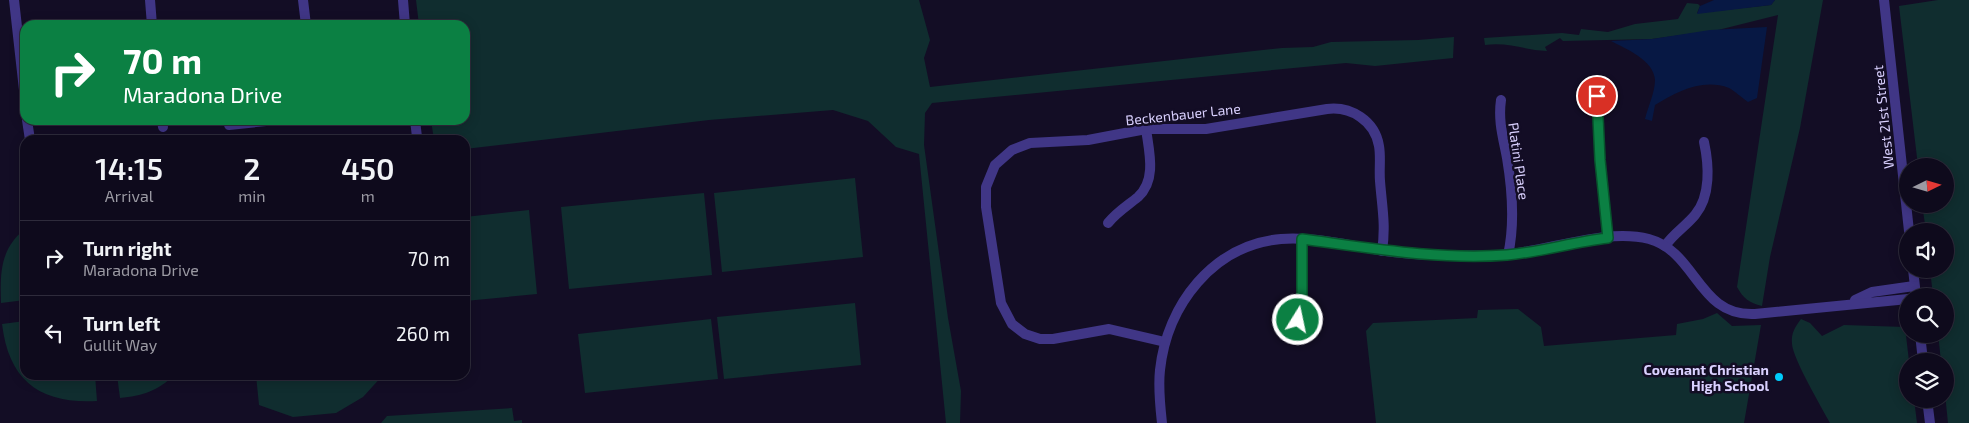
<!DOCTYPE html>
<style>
:root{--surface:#0e0a1c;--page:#171325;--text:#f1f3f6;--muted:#9b9aa3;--line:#2e2b3b}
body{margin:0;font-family:"Exo 2",sans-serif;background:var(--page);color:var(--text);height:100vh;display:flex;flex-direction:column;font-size:19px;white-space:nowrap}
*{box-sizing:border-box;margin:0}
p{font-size:16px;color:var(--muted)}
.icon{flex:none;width:28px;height:28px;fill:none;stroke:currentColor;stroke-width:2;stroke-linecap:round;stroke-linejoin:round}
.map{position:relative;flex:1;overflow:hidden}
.side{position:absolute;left:20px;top:135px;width:450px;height:245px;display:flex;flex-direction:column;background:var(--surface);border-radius:15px;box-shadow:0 2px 12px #0003,0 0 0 1px var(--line)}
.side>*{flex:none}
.top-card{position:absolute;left:20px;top:20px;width:450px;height:105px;border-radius:15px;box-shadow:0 2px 12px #0003,0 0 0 1px var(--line);background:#0b8043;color:#fff;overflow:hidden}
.needle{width:32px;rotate:85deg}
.controls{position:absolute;left:1899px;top:158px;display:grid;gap:10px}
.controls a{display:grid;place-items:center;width:55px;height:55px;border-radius:50%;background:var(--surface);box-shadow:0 2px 12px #0003,0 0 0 1px var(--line);font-size:25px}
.pin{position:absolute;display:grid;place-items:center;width:42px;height:42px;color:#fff;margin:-21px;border:2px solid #fff;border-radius:50%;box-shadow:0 1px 5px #0007}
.me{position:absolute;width:55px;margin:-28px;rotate:10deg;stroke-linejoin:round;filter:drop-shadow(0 0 4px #0008)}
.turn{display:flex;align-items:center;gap:18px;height:105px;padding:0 20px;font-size:22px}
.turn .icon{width:65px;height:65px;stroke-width:2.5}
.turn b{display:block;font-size:35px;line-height:42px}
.eta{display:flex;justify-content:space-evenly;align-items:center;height:85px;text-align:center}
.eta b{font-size:30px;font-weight:600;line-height:35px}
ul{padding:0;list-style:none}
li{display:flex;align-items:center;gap:15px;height:75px;padding:0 20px;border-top:1px solid var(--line)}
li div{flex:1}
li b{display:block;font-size:19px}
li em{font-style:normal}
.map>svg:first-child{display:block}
.green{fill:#102d2f}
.water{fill:#071844}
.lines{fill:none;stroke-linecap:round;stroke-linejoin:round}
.minor{stroke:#403686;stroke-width:10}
.route-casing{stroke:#07532c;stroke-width:12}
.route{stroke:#0b8043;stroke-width:9}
.poi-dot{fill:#00ccfc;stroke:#130d25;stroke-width:2}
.labels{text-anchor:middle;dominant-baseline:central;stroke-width:5;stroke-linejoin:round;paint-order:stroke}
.street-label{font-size:14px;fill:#dad1ff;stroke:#130d25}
.poi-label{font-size:14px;font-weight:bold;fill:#dad1ff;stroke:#130d25;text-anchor:end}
</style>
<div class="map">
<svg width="1969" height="423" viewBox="0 0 1969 423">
<rect width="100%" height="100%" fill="#130d25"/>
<g class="green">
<polygon points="416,0 919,0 930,40 924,58 930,87 1282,48 1313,47 1331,42 1418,40 1454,37 1453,58 1375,66 1346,63 932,103 925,113 924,145 948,318 961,391 960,423 946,423 919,154 896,147 868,121 833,110 709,120 465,149 465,140 434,140 431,120 465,120 465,25 419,25"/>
<path d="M1775,0h48l-23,128 -30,129 -8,49c-13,-3 -19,-8 -25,-19l41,-272 -60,15 -66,9 -89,2 -3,-3 -15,9 2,4c-23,-1 -38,-9 -62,-6l-1,-7 78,-5 17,2 2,-6 27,3 27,-8 43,-5 9,-16 11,1 2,2 -3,7 74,-8z"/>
<polygon points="1938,0 1969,0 1969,423 1948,423 1945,394 1945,361 1941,361 1938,334 1945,334 1945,296 1933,296 1930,269 1945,269 1945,231 1926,231 1922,204 1945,204 1945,166 1918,166 1899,6"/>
<polygon points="855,178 863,257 722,272 714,193"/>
<polygon points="704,193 712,275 569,289 561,207"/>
<polygon points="529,210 537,294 465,301 465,217"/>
<path d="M25,229v71l-24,3c-1,-30 -1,-54 24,-74z"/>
<polygon points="855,303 861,365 724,379 717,317"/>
<polygon points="1518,309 1541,327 1544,346 1676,335 1677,324 1703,319 1717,313 1732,326 1761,325 1744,423 1376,423 1366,331 1373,323 1477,318 1478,310"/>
<polygon points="711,319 718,379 585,393 578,334"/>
<path d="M1801,319l9,4 12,13 22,-11 61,2 4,34h-1v38h6l3,24h-87c-8,-15 -37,-64 -38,-79 -1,-11 3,-17 9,-25z"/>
<path d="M25,321v54h70l2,26c-56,3 -88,-19 -95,-77z"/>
<path d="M117,375h57c-16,16 -32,21 -54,23z"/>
<polygon points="256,375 383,375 363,397 336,413 293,417 259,405"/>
<polygon points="512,408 514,421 522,420 522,423 381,423 387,416"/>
</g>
<g class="water">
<polygon points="1714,0 1775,0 1771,5 1697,14 1700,6"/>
<path d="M1767,27l-10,71 -9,4c-6,-4 -13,-11 -19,-14 -27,-10 -52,4 -74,17l-3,16 -7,-2c3,-12 10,-27 10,-39 -1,-20 -29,-31 -44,-39l41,-2 58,-9z"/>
</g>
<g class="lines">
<g class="minor">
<polyline points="14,0 25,99"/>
<polyline points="150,0 152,25"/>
<polyline points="303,0 306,25"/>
<polyline points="403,0 405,25"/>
<polyline points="1884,0 1909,231"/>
<polyline points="1597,96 1600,160 1608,238"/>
<path d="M1501,100c-3,21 2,37 6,58 5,30 8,66 1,97"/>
<polyline points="27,120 30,140 36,140"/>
<polyline points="162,120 163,127"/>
<polyline points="415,120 417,137"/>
<polyline points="229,125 276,120"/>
<path d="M1108,223c9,-11 19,-17 30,-26 19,-17 11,-46 8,-68"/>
<path d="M1665,246c9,-13 20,-19 30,-31 16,-19 14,-50 9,-73"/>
<polyline points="1913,269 1916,296"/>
<polyline points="1855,300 1872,292 1914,286"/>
<polyline points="1298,320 1302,309 1303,239"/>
<polyline points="1920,334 1923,361"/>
<path d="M1165,342l-56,-13 -56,10h-13l-15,-5 -13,-10 -11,-21 -15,-96v-20l9,-22 17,-15 18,-7 58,-3 58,-11h60l121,-20c24,-3 48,12 52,37 2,11 0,23 1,35 2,26 6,44 2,70"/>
<polyline points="1927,399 1930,423"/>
<path d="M1162,423c-2,-18 -4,-35 -2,-53 7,-65 53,-125 121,-131 37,-3 75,9 112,13 32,4 66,4 99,3 49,0 110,-28 157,-16 48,13 49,78 106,75l153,-15"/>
</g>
</g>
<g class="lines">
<defs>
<path id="route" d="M1298,320l4,-11v-70c68,9 136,21 205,16 34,-3 66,-13 101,-17l-8,-78 -3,-64"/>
</defs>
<use href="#route" class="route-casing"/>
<use href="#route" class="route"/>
</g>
<circle class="poi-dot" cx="1779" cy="377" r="5"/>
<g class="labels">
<g class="street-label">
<text transform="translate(1183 114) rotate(-6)">Beckenbauer Lane</text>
<text transform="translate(1883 117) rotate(-96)">West 21st Street</text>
<text transform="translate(1519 161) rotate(82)">Platini Place</text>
</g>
<g class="poi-label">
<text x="1769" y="369">Covenant Christian<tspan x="1769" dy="16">High School</tspan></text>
</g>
</g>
</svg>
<div class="controls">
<a><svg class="needle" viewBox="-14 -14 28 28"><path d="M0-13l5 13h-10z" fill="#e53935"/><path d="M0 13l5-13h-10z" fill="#9b9aa3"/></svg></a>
<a><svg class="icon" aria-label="sound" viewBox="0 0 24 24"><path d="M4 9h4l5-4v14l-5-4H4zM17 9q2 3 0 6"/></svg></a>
<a><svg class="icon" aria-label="search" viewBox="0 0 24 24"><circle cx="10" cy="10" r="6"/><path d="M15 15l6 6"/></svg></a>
<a><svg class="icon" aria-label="layers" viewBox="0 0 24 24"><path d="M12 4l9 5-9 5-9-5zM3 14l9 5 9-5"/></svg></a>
</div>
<div class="pin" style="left:1597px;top:96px;background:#d93025"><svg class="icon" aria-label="arrive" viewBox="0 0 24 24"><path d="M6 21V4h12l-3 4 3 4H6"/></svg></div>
<svg class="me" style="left:1298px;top:320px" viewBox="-20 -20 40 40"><circle r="17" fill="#0b8043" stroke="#fff" stroke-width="3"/><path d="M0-11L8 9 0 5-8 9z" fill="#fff"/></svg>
<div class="top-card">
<div class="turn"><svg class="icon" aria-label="right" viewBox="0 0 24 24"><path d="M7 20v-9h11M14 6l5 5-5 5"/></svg><div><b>70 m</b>Maradona Drive</div></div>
</div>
<section class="side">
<div class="eta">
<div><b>14:15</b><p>Arrival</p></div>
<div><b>2</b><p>min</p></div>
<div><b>450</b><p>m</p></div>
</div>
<ul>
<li><svg class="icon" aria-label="right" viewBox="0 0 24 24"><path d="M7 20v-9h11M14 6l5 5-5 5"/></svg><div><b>Turn right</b><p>Maradona Drive</p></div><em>70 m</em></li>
<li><svg class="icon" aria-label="left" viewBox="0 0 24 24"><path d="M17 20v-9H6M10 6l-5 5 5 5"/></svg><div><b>Turn left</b><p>Gullit Way</p></div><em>260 m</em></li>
</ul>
</section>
</div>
